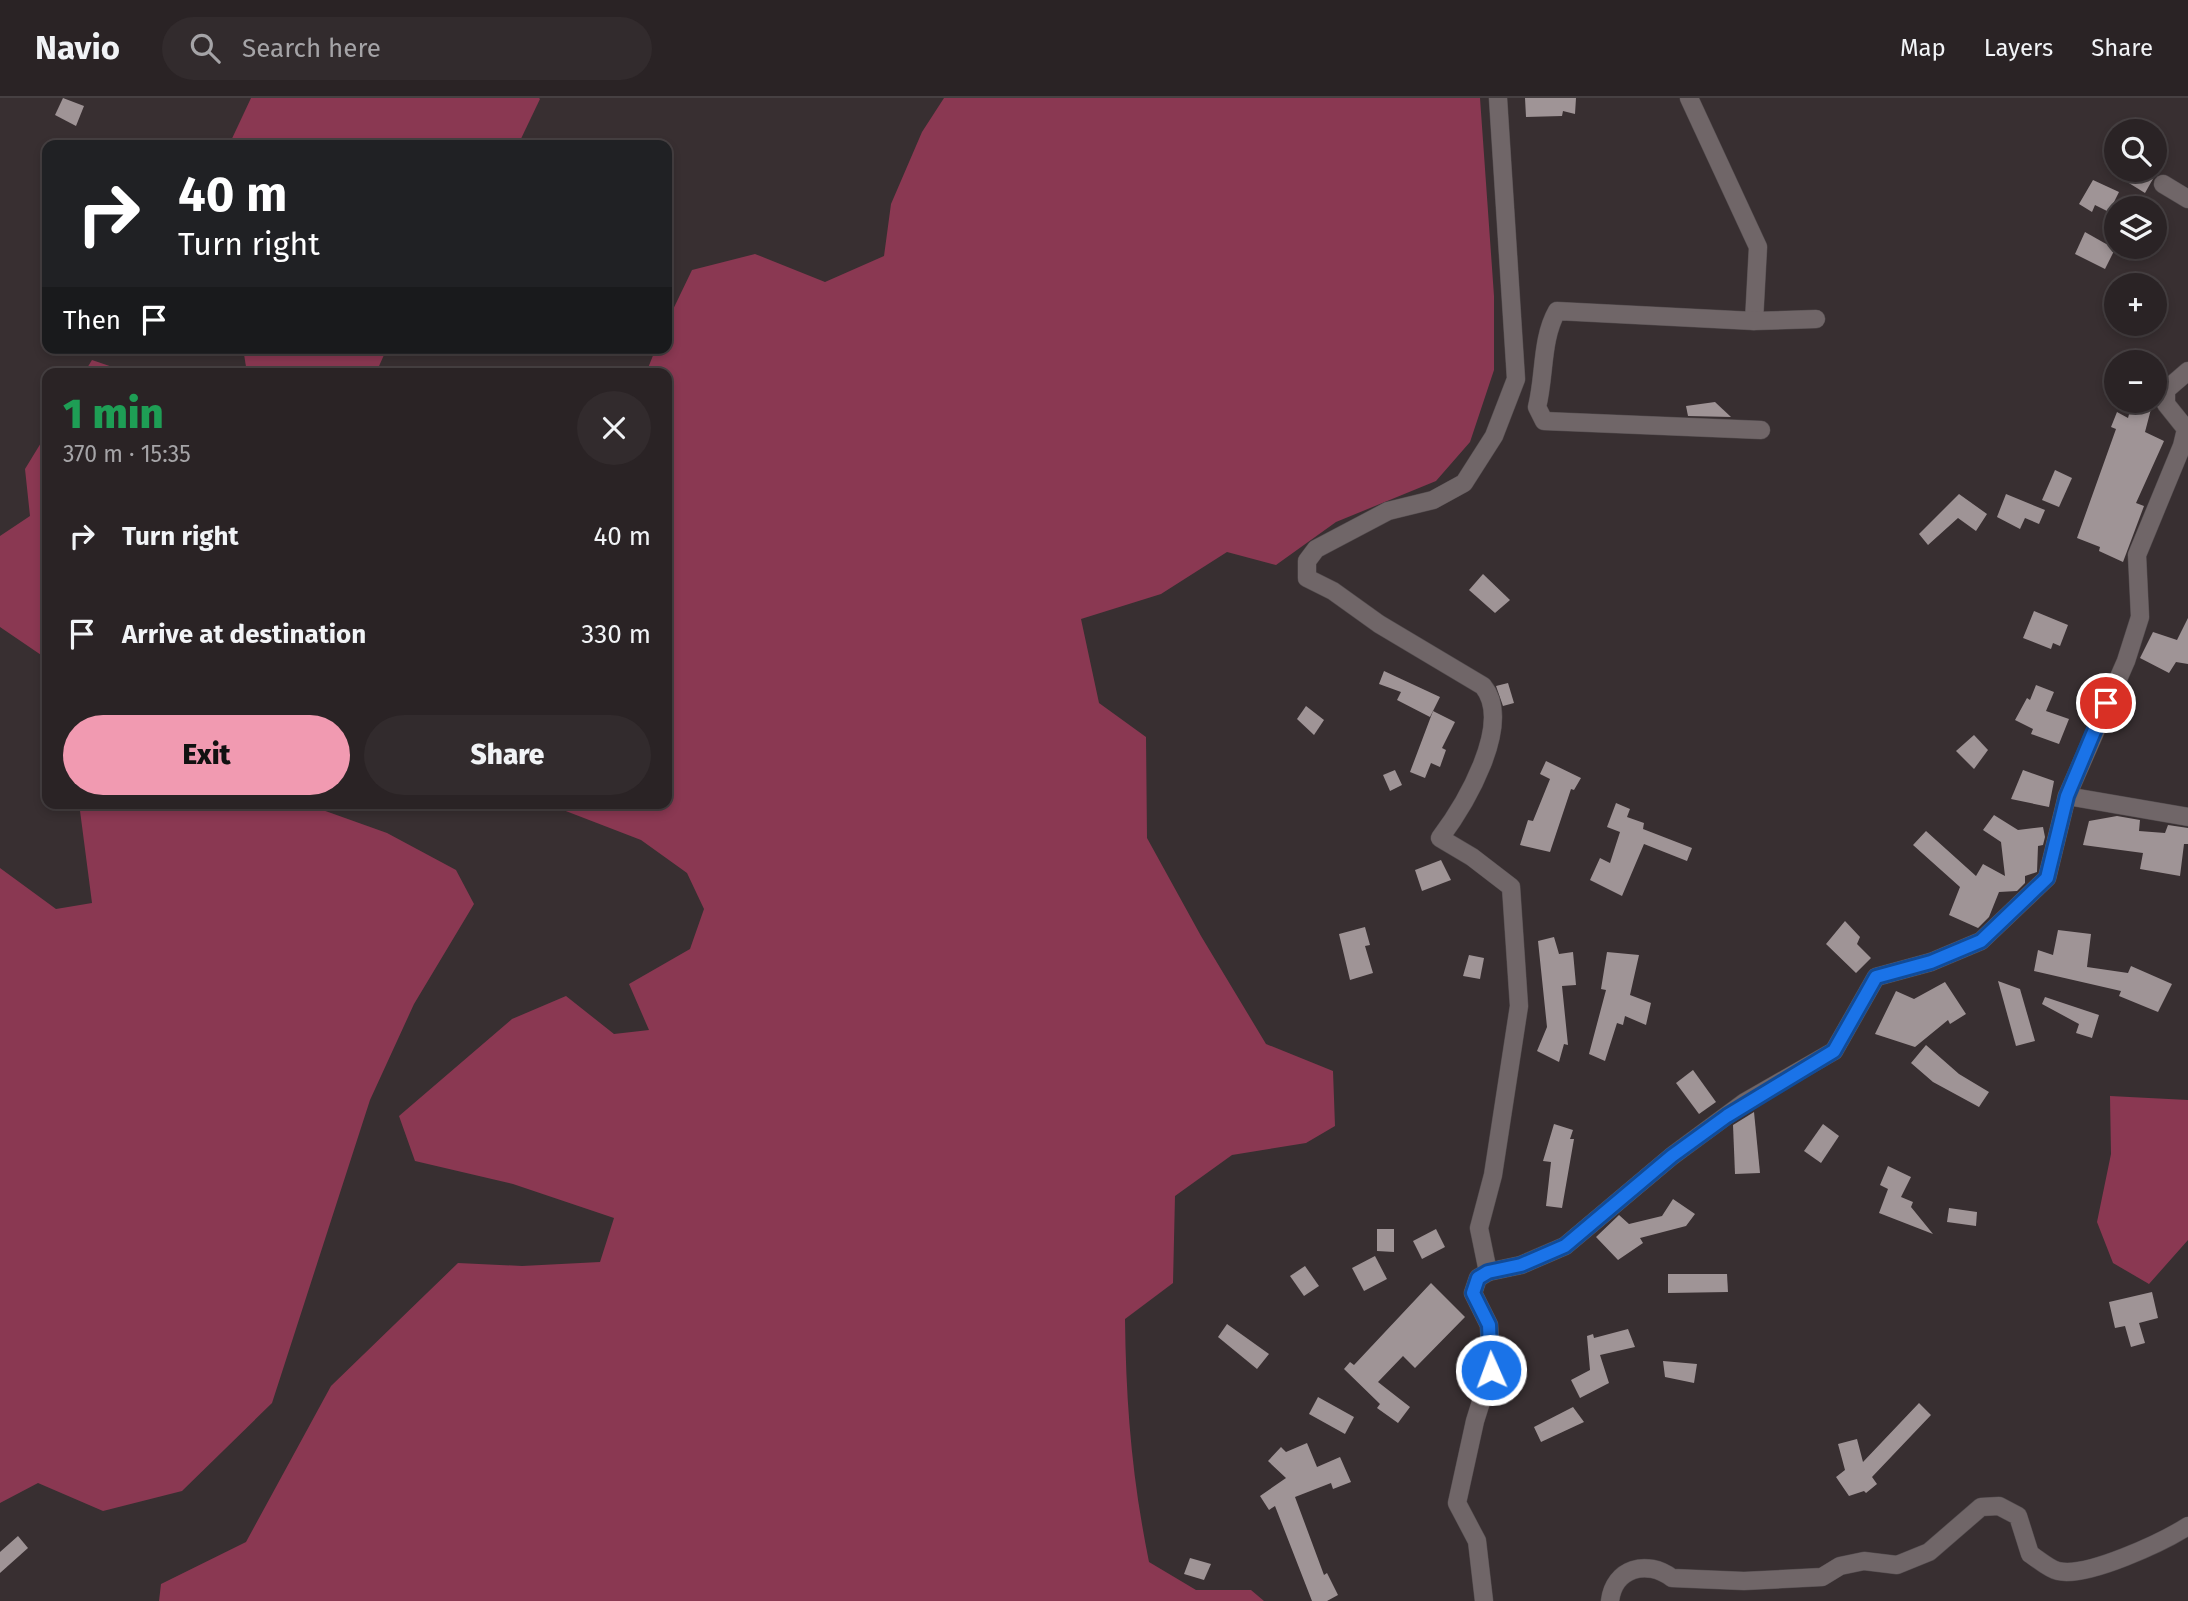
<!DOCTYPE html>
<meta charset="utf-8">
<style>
:root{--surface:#2a2325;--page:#322b2d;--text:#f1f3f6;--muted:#a5a4a7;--line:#464042;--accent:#f19ab1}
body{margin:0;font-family:"Fira Sans",sans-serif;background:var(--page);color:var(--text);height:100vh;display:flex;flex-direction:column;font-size:26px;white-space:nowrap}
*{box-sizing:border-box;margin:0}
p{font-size:23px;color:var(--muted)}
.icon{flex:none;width:38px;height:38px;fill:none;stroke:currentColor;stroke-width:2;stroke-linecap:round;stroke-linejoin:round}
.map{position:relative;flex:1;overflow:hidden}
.details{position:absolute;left:42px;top:270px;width:630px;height:441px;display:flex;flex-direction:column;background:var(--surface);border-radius:14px;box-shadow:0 4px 10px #0003,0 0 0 2px var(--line)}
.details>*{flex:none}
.top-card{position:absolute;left:42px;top:42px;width:630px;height:214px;border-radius:14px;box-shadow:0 4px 10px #0003,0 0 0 2px var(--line);background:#202124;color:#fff;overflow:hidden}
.tools{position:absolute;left:2104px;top:21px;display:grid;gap:14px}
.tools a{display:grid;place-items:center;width:63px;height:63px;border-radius:50%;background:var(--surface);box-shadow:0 4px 10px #0003,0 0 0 2px var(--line);font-size:35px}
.pin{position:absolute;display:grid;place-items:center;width:60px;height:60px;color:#fff;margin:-30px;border:4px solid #fff;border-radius:50%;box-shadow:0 2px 7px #0007}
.me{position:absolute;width:77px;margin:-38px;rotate:358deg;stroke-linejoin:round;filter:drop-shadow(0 0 5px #0008)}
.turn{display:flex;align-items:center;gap:24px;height:147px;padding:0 21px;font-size:32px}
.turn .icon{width:91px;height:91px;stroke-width:2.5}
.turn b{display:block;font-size:49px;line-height:60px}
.then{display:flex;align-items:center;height:66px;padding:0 21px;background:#0003;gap:14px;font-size:26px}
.round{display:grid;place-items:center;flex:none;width:74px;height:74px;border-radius:37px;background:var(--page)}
.overview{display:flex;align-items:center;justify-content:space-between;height:119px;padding:0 21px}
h1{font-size:42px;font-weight:800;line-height:52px;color:#1e9e55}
.button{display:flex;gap:14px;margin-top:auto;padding:14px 21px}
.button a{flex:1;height:80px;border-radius:42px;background:var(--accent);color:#111;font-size:28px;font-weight:800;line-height:80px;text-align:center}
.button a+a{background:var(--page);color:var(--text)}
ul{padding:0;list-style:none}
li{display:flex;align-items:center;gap:21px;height:98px;padding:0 21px}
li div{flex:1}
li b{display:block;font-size:26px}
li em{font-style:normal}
header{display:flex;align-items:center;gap:42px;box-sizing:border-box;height:98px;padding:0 35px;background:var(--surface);border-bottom:2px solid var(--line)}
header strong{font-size:33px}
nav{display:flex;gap:38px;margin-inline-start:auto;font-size:24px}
.search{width:490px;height:63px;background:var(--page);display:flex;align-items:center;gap:18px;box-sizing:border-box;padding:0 24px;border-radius:38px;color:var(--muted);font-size:26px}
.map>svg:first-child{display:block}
.green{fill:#8a3852}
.building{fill:#9f9496}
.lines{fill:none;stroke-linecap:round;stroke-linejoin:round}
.street-casing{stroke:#534c4e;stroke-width:19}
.street{stroke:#706668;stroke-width:18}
.route-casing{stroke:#114b97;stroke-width:18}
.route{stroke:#1a73e8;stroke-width:12}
</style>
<header>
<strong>Navio</strong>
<div class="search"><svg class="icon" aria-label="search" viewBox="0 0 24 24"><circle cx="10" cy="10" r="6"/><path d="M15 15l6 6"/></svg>Search here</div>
<nav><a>Map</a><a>Layers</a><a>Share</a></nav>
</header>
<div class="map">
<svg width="2188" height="1503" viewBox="0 0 2188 1503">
<rect width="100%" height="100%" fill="#382f31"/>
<g class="green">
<polygon points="251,0 539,0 540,1 518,47 229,47"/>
<path d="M944,0h536l14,198v74l-24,72 -34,39 -100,41 -60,43 -49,-13 -66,42 -80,25 18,84 47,34 1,101 54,98 65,108 67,27 2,55 -29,17 -74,12 -57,41 -2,87 -48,36c1,86 7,159 24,243l47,28h55l13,11h-1105l2,-17 85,-42 85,-156 127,-123 64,3 78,-4 14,-44 -101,-34 -98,-23 -16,-45 113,-97 54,-23 48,38 35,-4 -20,-46 61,-35 14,-40 -17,-36 -46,-33 -96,-37h122v-430h-21l10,-25h11v-26l25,-52 63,-16 70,28 59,-26 7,-52 31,-72z"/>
<polygon points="243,250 387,250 376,275 247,275"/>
<polygon points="92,262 130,275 84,275"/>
<polygon points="47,335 47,561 0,529 0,438 30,418 25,371"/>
<polygon points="79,705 303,705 387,735 456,772 474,806 414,906 370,1002 272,1305 182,1393 103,1413 38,1385 0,1405 0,770 56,811 92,805"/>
<polygon points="2110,998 2188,1002 2188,1142 2149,1186 2113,1165 2097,1124 2111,1056"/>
</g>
<g class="building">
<polygon points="63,0 84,8 76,28 55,17"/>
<polygon points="1525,0 1576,0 1575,16 1563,13 1562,18 1526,19"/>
<polygon points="2129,72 2158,72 2145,95 2124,82"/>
<polygon points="2093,82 2119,94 2109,114 2095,107 2092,114 2079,106"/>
<polygon points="2085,134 2115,151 2105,171 2075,156"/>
<polygon points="1715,304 1731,319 1688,318 1686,308"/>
<polygon points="2132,305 2151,311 2145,334 2164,343 2136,405 2144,408 2123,464 2099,453 2100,449 2077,440 2116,331 2111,329 2117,314 2128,320"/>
<polygon points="2055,372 2072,380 2059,409 2042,402"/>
<polygon points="1959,396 1987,416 1976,433 1958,420 1928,447 1919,436"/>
<polygon points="2006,396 2045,412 2039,426 2025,420 2020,431 1997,419"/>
<polygon points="1483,476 1510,502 1495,515 1469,492"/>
<polygon points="2034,513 2068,527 2060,548 2053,545 2051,551 2023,540"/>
<polygon points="2188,520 2188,566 2176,564 2169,575 2140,560 2153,534 2177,542"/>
<polygon points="1384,573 1440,599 1430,619 1397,602 1401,594 1379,586"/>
<polygon points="1508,585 1514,605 1503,608 1496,588"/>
<polygon points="2036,587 2054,594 2046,613 2069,621 2059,646 2031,636 2033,631 2015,622 2027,600 2030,602"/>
<polygon points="1306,608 1324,622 1314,637 1297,621"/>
<polygon points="1433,613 1455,624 1442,650 1446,652 1440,669 1431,665 1425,680 1410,674"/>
<polygon points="1974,637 1988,652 1974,671 1956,653"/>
<polygon points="1546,663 1581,680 1574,692 1571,691 1550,754 1520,747 1528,722 1533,723 1550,681 1540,676"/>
<polygon points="1395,672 1402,687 1390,693 1383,677"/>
<polygon points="2023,672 2054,683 2049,709 2011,701"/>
<polygon points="1616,705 1630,711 1627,719 1644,725 1643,731 1692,750 1687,763 1644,746 1622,798 1590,782 1600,760 1610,765 1620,734 1607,729"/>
<polygon points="1994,717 2018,732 2043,729 2045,739 2043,747 2038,748 2037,774 2025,778 2025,785 2017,793 1999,794 1989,819 1978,830 1949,817 1960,789 1913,747 1926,733 1976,778 1983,766 2005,778 2001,744 1983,732"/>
<polygon points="2117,718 2140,722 2139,733 2165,735 2168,727 2188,730 2188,746 2184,746 2180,778 2140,771 2143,755 2083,747 2089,723"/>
<polygon points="1441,762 1451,782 1422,793 1415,772"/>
<polygon points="1845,823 1860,839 1857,846 1871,860 1856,875 1826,846"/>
<polygon points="1365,829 1370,847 1365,848 1373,875 1350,882 1339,836"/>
<polygon points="2058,832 2091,836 2087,869 2128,875 2131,868 2172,886 2158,914 2119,898 2121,893 2034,873 2038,852 2053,857"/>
<polygon points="1554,839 1559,856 1573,854 1576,887 1562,888 1568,947 1564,946 1559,964 1537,953 1547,929 1538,843"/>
<polygon points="1607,854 1639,857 1630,897 1651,905 1646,927 1625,918 1623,927 1617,925 1605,963 1589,956 1606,892 1601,891"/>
<polygon points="1469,857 1484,860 1480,881 1463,878"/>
<polygon points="1998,883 2020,891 2035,943 2016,948"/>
<polygon points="1945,884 1966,916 1950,926 1948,922 1915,949 1875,936 1896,893 1914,901"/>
<polygon points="2045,899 2099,917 2092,940 2076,935 2079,926 2042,906"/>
<polygon points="1926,947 1959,976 1989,994 1979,1009 1933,984 1911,965"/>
<polygon points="1693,972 1716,1004 1699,1016 1676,985"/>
<polygon points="1754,1014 1760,1075 1735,1076 1733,1027"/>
<polygon points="1554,1026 1573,1032 1570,1041 1574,1041 1562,1110 1546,1108 1551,1064 1543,1063"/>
<polygon points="1823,1026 1839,1038 1821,1065 1804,1053"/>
<polygon points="1888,1068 1911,1079 1901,1099 1913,1104 1911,1109 1933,1136 1879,1115 1888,1091 1880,1087"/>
<polygon points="1673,1101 1695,1116 1686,1128 1640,1140 1643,1145 1618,1162 1596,1139 1619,1117 1629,1126 1662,1118"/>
<polygon points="1949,1110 1977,1114 1976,1128 1947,1124"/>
<polygon points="1377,1131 1394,1131 1394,1154 1377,1153"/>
<polygon points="1436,1131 1445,1149 1422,1161 1413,1143"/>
<polygon points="1375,1158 1387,1181 1364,1193 1352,1170"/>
<polygon points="1305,1168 1319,1188 1304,1198 1290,1178"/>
<polygon points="1668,1176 1727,1176 1728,1194 1668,1195"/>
<polygon points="1431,1185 1465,1219 1415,1270 1403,1258 1378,1284 1410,1309 1398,1325 1377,1310 1380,1306 1344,1271 1350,1264 1354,1267"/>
<polygon points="2152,1194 2158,1220 2139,1225 2145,1245 2131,1249 2125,1228 2115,1230 2109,1204"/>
<polygon points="1227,1226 1269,1256 1257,1271 1218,1239"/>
<polygon points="1628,1231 1635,1249 1600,1257 1609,1285 1580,1300 1571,1282 1590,1272 1587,1238 1593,1236 1594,1240"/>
<polygon points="1663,1263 1697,1266 1694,1285 1665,1279"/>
<polygon points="1318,1299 1354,1319 1345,1336 1309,1316"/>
<polygon points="1919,1305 1931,1317 1872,1379 1877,1386 1866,1395 1864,1393 1849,1398 1836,1379 1845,1372 1838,1346 1857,1341 1863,1364"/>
<polygon points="1573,1309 1584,1324 1541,1344 1534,1329"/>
<polygon points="1307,1345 1317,1369 1340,1359 1351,1384 1333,1391 1331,1385 1295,1399 1324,1477 1327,1475 1338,1497 1327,1503 1312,1503 1275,1408 1269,1412 1260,1398 1286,1380 1268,1363 1281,1349 1286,1354"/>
<polygon points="18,1438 28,1450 0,1475 0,1454"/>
<polygon points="1190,1460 1211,1466 1204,1482 1184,1476"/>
</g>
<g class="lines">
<defs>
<g id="street">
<polyline points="1689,0 1758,149 1754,223"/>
<polyline points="2163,86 2188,101"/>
<path d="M1761,332l-217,-9 -7,-14c8,-31 4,-68 20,-96l197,10 62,-2"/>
<polyline points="2067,698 2188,719"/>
<path d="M1488,1174l-9,-44 14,-53 26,-169 -8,-119 -39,-30 -32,-19c24,-32 74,-114 43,-152l-104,-62 -46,-33 -26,-13v-17l9,-12 72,-38 45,-11 31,-17 30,-47 22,-57 -18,-281"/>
<polyline points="1484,1503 1477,1443 1457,1405 1475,1323 1491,1272 1489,1227 1473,1195 1478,1180 1488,1174 1521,1167 1565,1148 1672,1058 1745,1004 1834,953 1876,879 1931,864 1981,843 2047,780 2067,698 2126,563 2140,519 2137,457 2182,348 2186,331 2166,306 2166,292 2188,273"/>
<path d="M1610,1503c4,-33 37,-42 62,-23l72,3 78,-4 18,-11 24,-5 33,4 32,-13 52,-45 18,-1 19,10 12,38c8,5 19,15 28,17 29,7 105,-29 130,-45"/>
</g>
</defs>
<use href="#street" class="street-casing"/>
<use href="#street" class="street"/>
</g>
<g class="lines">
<defs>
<polyline id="route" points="1491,1272 1489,1227 1473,1195 1478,1180 1488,1174 1521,1167 1565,1148 1672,1058 1727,1018 1834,953 1876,879 1931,864 1981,843 2047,780 2067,698 2106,605"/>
</defs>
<use href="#route" class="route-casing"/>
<use href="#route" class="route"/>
</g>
</svg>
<div class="tools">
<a><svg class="icon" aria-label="search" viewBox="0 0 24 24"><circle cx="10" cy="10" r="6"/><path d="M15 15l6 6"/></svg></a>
<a><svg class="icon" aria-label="layers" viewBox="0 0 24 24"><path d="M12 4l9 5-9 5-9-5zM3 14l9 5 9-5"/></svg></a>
<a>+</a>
<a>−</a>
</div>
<div class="pin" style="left:2106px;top:605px;background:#d93025"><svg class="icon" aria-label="arrive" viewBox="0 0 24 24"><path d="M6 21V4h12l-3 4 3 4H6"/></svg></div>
<svg class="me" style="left:1491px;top:1272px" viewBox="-20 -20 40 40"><circle r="17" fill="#1a73e8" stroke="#fff" stroke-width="3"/><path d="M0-11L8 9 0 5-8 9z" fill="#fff"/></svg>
<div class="top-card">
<div class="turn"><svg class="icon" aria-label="right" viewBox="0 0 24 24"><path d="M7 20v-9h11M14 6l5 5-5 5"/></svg><div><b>40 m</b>Turn right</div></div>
<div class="then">Then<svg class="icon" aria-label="arrive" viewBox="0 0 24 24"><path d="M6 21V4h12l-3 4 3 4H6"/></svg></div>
</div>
<section class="details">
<div class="overview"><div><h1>1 min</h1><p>370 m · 15:35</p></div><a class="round"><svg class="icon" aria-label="close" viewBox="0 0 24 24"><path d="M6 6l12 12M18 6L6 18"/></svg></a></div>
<ul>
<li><svg class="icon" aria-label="right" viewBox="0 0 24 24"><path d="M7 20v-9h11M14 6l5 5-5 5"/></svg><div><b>Turn right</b></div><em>40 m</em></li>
<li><svg class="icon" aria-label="arrive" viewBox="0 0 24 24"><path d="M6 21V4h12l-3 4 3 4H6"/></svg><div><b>Arrive at destination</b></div><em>330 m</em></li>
</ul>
<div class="button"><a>Exit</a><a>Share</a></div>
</section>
</div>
